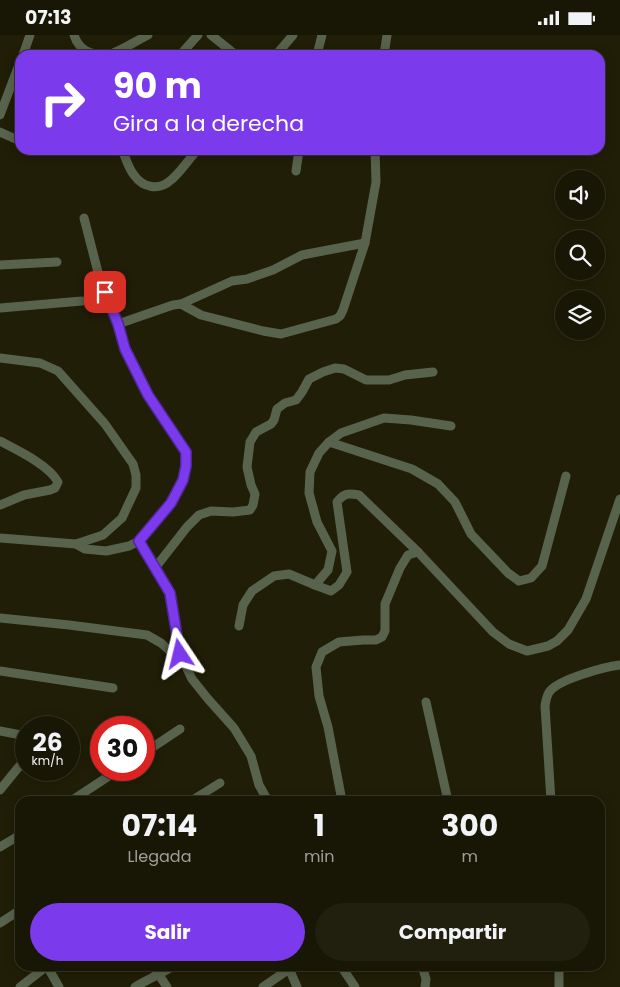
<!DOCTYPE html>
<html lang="es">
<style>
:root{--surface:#181604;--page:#211f0e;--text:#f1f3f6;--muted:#9f9f9a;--line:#363526;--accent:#7c3aed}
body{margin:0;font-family:Poppins,sans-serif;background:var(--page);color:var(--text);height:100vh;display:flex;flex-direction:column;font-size:19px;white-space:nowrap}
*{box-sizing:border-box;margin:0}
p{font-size:16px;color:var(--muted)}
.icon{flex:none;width:28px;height:28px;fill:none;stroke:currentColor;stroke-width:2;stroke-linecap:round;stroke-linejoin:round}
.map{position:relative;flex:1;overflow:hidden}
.sheet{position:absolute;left:15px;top:761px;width:590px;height:175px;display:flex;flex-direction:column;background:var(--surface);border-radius:15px;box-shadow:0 2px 12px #0003,0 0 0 1px var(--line)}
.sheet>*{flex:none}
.guide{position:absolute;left:15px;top:15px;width:590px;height:105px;border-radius:15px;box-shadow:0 2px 12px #0003,0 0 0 1px var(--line);background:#7c3aed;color:#fff;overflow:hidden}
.fabs{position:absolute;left:555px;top:135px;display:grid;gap:10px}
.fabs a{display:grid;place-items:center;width:50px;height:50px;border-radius:50%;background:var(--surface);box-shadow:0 2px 12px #0003,0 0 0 1px var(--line);font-size:25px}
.speed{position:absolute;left:15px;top:681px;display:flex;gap:10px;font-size:25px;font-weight:700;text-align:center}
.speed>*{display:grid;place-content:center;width:65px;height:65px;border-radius:50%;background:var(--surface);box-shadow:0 2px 12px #0003,0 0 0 1px var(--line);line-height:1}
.speed small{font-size:12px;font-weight:400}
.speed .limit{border:8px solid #d22;background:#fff;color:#111}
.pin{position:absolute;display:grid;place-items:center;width:42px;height:42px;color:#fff;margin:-21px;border-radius:10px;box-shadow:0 2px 8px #0006}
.me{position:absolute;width:55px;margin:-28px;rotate:350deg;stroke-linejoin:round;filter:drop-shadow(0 0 4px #0008)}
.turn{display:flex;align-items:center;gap:18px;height:105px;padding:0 15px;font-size:22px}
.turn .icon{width:65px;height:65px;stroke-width:2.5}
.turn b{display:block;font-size:35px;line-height:42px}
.eta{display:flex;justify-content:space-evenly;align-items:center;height:85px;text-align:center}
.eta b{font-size:30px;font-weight:700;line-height:35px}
.action{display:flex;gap:10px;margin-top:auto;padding:10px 15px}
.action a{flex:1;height:58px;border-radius:30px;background:var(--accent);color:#fff;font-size:20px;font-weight:700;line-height:58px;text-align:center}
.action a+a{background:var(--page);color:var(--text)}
.status{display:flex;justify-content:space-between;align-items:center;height:35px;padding:0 25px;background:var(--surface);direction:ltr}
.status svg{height:14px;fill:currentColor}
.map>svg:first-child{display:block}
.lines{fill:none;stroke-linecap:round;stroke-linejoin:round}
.street{stroke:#58634e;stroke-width:9}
.route-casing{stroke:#51269a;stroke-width:12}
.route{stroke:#7c3aed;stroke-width:9}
</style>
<div class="status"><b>07:13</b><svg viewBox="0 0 49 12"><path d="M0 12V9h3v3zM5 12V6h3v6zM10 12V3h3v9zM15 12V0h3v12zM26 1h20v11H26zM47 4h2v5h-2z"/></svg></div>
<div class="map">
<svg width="620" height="952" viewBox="0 0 620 952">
<rect width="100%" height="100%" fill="#201e06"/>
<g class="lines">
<g class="street">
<path d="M74,0c5,17 22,23 39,18 9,-3 25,-13 35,-18"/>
<polyline points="211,0 236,20"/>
<polyline points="23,20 30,0"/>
<polyline points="180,20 198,0"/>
<polyline points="276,20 293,0"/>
<polyline points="317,20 322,0"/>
<polyline points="384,20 387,0"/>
<polyline points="0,80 20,27"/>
<polyline points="0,97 20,106"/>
<path d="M122,115c4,8 6,18 12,25 9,13 25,16 37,5 8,-6 19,-22 26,-30"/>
<polyline points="296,136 299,115"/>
<polyline points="0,230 57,227"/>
<polyline points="181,269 232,246 247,244 273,235 302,220 365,208"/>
<polyline points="0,273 82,266"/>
<polyline points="118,289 173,270 181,269 201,280 263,296 281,299 336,284 340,281 343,275 365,208 376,147 375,115"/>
<polyline points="0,323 40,328 58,336 105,389 133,429 136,440 136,453 122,483 103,500 76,509 0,503"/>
<path d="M0,406c17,9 49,24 58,41l-3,6 -5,2 -26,5 -24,10"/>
<polyline points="329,407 412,434 438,449 455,467 471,499 508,538 519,546 531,543 542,531 566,441"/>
<polyline points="139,506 170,558 180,619 192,644 208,664 234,693 251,721 259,750 268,766"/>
<polyline points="76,509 85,514 106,516 129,511 139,506 171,468 183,445 186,431 186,417 148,360 125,314 118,289 99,241 84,183"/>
<polyline points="155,533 187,492 199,480 211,476 233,477 250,475 253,470 255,459 251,450 247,432 250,407 256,397 271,389 274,385 277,374 285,368 296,365 302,357 309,344 323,337 335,333 344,334 366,345 389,345 405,340 433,337"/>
<polyline points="315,550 328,535 332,516 317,487 309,458 310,437 319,418 329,407 341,398 384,383 411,385 451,391"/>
<polyline points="0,583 69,590 147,600 161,608 182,627"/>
<path d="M239,591l4,-21 9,-14 22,-15 15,-2 26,11 16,6 8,-6 8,-13 -10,-70c7,-9 11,-9 22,-7l59,57 75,80 16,12 18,7 21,-5 9,-5 11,-11 18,-31 34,-100"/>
<polyline points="0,636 113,653"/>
<polyline points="426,667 448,766"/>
<polyline points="0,696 26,701"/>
<polyline points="144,718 180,694"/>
<polyline points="0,755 26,723"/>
<polyline points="71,766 118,735"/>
<polyline points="191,766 220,748"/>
<polyline points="342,766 328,692 319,661 316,632 322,617 339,607 363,605 376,605 382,602 385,596 385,569 400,533 408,520 418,517"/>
<path d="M551,766l-6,-95c1,-5 1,-10 5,-15 10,-12 54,-24 70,-26"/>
<polyline points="0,812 20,800"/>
<polyline points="0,888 20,875"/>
<polyline points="47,931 59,952"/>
<polyline points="153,931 167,952"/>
<polyline points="288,931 297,952"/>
<polyline points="341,931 355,952"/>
<polyline points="422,931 426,944 425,952"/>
<polyline points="20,952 47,931"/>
<path d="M135,952c13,-8 26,-13 38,-21"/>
<polyline points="263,952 289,934"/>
<polyline points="559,952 559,931"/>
</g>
</g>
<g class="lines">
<defs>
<polyline id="route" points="105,257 118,289 125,314 148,360 186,417 186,431 183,445 171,468 139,506 170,558 180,619"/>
</defs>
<use href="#route" class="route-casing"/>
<use href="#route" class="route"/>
</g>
</svg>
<div class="fabs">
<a><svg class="icon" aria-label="sound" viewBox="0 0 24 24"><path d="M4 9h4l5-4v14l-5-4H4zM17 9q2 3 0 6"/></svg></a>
<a><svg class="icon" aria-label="search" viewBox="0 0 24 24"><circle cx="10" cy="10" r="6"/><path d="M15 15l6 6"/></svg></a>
<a><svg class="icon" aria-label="layers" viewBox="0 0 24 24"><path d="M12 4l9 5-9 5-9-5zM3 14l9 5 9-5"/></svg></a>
</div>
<div class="speed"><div>26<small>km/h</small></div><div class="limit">30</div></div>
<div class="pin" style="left:105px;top:257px;background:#d93025"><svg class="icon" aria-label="arrive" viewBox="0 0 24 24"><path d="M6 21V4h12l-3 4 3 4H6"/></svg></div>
<svg class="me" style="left:180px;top:619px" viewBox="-20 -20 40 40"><path d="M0-17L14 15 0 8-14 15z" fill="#7c3aed" stroke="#fff" stroke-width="4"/></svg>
<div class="guide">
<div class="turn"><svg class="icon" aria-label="right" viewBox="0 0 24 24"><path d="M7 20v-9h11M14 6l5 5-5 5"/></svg><div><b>90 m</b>Gira a la derecha</div></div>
</div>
<section class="sheet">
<div class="eta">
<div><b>07:14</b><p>Llegada</p></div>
<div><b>1</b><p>min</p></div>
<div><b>300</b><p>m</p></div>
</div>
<div class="action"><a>Salir</a><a>Compartir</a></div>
</section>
</div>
